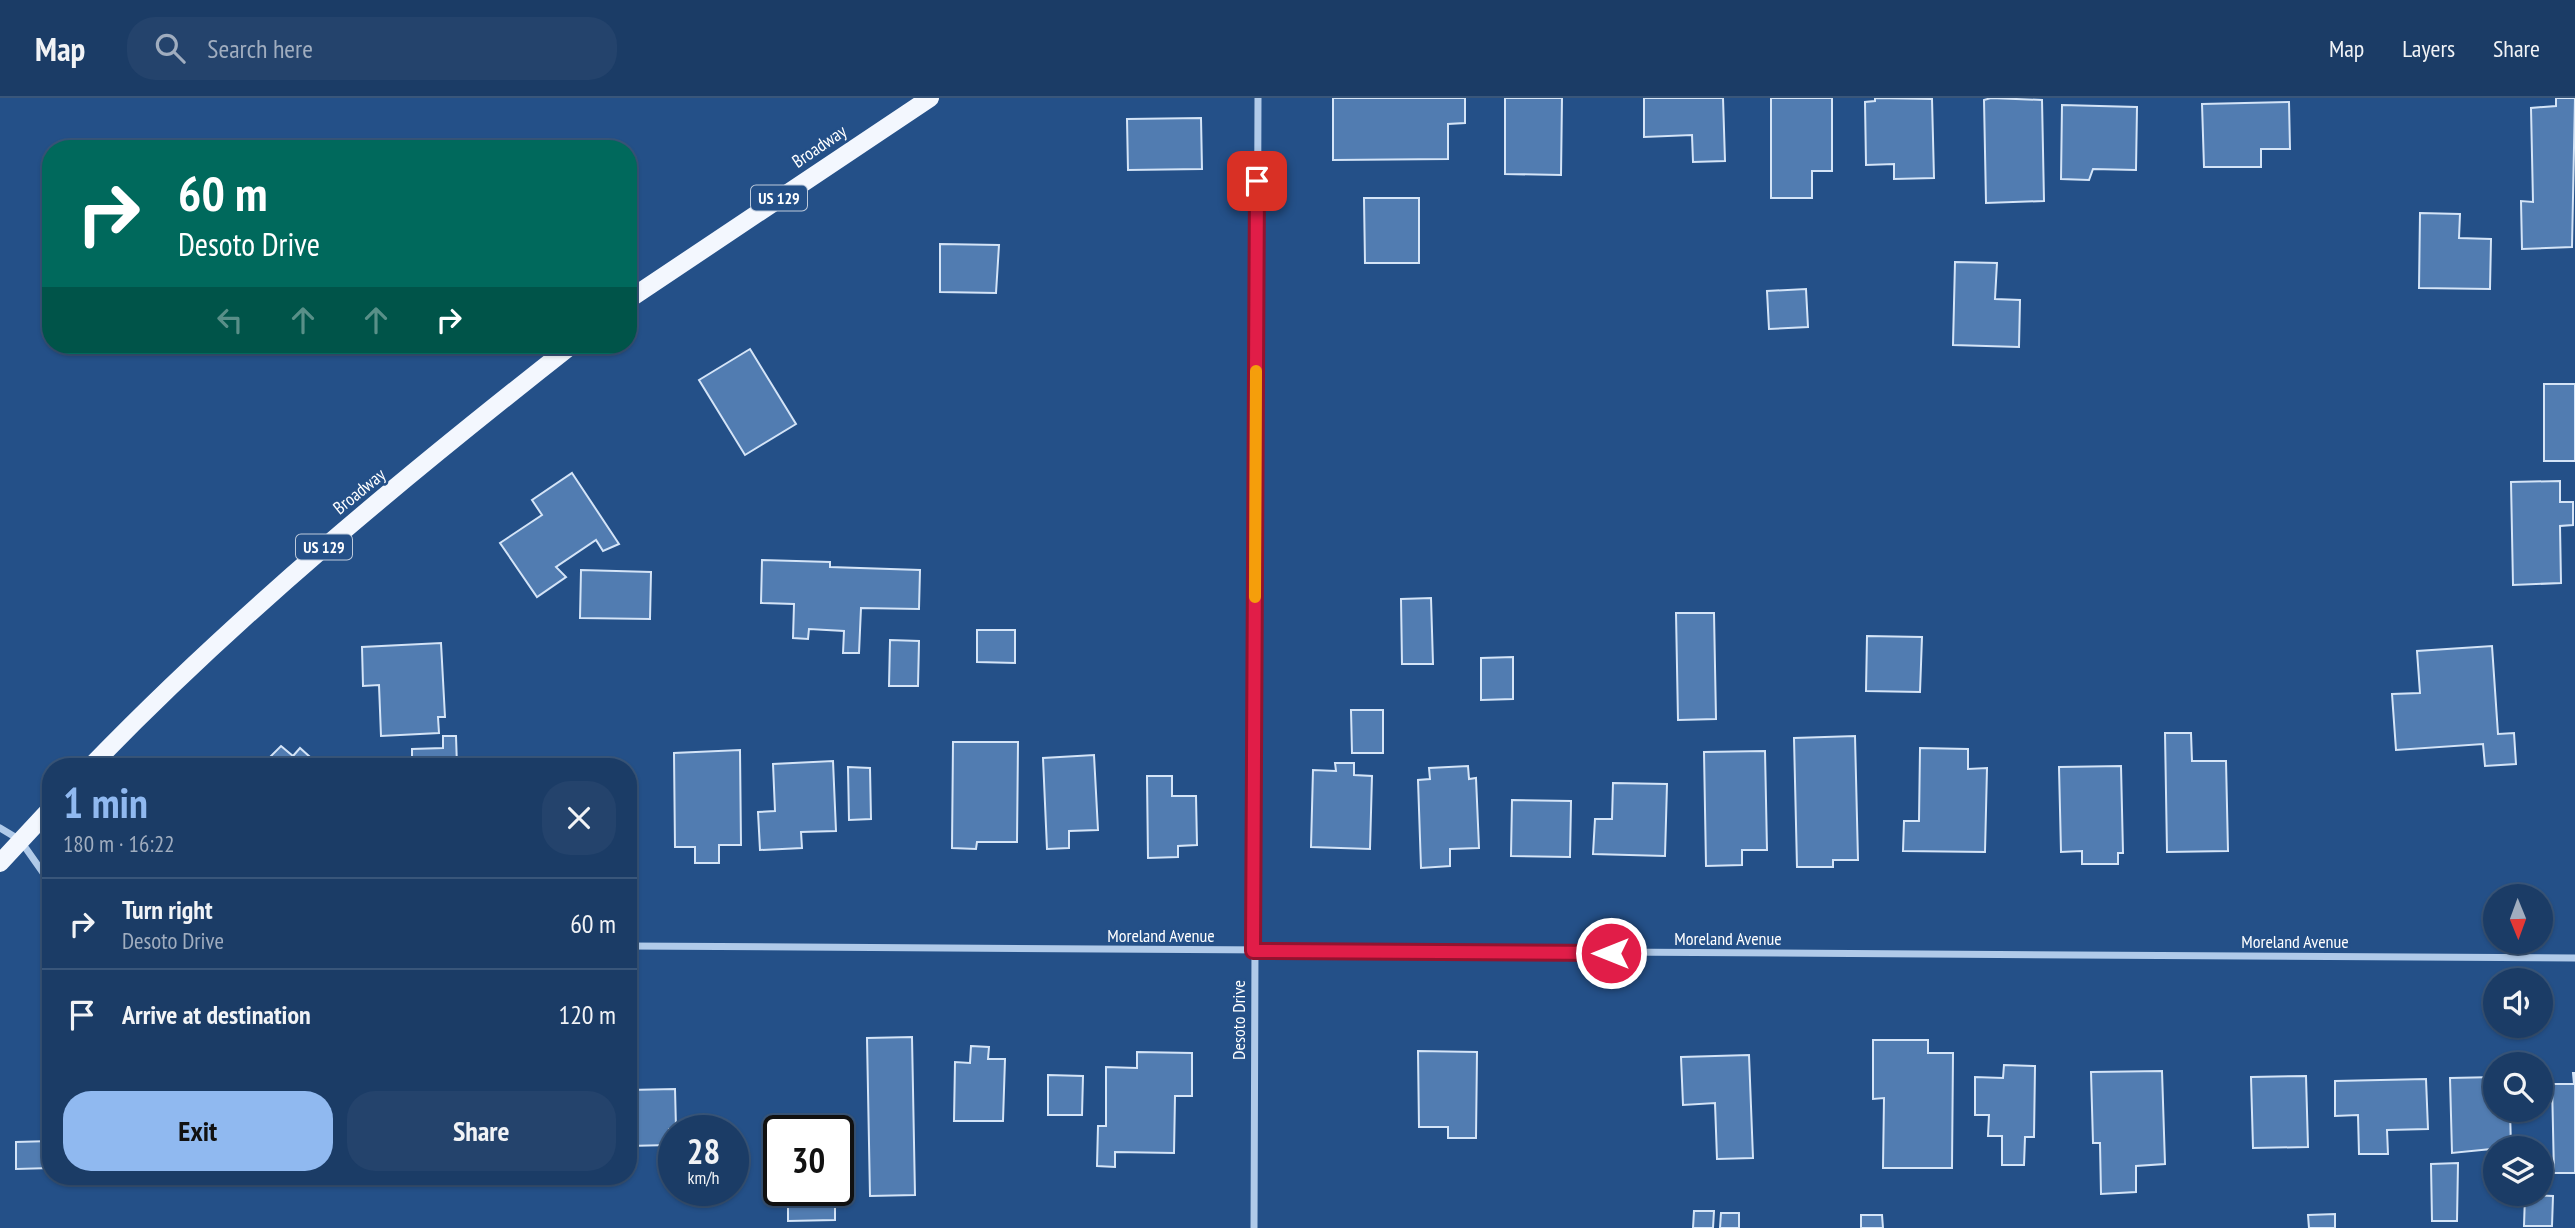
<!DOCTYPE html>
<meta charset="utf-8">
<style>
:root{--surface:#1b3c66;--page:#24436c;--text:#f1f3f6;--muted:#a0adbf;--line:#39567a;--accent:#90b9f0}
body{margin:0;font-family:"PT Sans Narrow",sans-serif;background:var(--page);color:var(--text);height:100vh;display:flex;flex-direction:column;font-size:26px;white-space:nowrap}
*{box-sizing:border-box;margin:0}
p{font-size:23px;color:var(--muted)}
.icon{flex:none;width:38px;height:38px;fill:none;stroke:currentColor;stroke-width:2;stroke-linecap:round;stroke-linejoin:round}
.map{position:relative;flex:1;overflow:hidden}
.drawer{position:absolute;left:42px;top:660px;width:595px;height:427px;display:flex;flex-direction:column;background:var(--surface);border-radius:28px;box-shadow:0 2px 5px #0004,0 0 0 2px var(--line)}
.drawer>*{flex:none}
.banner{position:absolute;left:42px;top:42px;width:595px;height:214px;border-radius:28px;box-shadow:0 2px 5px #0004,0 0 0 2px var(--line);background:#00695c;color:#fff;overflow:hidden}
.needle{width:46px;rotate:179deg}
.controls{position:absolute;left:2483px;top:786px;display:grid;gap:14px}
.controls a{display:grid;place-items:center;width:70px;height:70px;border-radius:50%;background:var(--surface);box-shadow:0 2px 5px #0004,0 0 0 2px var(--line);font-size:35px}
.speed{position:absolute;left:658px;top:1017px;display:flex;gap:14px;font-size:35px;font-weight:700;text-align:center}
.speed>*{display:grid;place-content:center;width:91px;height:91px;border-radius:50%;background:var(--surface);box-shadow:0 2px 5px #0004,0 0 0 2px var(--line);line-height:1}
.speed small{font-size:18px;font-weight:400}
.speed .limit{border:4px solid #111;border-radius:10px;background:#fff;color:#111}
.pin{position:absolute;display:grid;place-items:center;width:60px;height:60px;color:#fff;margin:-30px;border-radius:14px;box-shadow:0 4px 10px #0006}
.me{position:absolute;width:77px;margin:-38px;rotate:270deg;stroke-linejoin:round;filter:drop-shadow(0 0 5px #0008)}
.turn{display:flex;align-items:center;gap:24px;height:147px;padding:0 21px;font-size:32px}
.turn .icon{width:91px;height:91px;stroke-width:2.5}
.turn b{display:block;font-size:49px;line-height:60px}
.lanes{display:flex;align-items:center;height:66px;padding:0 21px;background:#0003;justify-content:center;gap:35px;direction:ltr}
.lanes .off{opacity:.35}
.round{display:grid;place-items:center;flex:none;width:74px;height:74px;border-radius:28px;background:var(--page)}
.head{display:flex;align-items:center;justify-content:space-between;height:119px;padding:0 21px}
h1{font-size:42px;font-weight:600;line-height:52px;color:var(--accent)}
.cta{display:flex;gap:14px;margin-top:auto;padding:14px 21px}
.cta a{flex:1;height:80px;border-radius:28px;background:var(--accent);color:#111;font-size:28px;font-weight:600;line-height:80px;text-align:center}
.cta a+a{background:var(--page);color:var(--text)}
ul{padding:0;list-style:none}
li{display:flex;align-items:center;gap:21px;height:91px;padding:0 21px;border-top:2px solid var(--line)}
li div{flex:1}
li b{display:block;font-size:26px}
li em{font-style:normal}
header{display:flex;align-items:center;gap:42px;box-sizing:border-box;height:98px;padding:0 35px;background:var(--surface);border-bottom:2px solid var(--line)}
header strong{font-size:33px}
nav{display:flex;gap:38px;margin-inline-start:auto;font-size:24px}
.search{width:490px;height:63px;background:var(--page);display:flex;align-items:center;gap:18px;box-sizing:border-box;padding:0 24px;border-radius:28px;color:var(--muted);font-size:26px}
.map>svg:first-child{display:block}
.building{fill:#517cb1;stroke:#d4e4f7;stroke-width:2}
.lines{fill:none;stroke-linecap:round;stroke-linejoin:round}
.minor{stroke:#b0cae9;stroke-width:7}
.primary{stroke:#f3f7fe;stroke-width:18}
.route-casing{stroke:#92132f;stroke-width:18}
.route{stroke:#e11d48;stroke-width:12}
.slow{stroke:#f59e0b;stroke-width:12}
.labels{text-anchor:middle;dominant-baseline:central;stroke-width:5;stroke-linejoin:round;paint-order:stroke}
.shield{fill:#245088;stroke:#bdcadb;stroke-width:2}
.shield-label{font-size:16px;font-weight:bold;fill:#fff}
.street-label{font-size:18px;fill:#fff;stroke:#245088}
</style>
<header>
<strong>Map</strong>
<div class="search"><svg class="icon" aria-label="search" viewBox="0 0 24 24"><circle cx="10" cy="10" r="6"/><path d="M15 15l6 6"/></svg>Search here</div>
<nav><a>Map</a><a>Layers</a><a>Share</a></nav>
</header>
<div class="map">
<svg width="2575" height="1130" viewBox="0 0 2575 1130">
<rect width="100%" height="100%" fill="#245088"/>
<g class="building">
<polygon points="1333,0 1465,0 1465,25 1448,26 1448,61 1333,62"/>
<polygon points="1505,0 1562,0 1561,77 1505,76"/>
<polygon points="1644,0 1723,0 1725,63 1693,64 1692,37 1644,39"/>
<polygon points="1771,0 1832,0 1832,73 1812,73 1812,100 1771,100"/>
<polygon points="1875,0 1932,1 1934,80 1894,81 1894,66 1866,67 1865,4 1875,3"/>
<polygon points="1991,0 2042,2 2044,103 1986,105 1984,2"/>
<polygon points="2556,0 2575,0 2572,149 2522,151 2521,103 2533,104 2531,10 2556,8"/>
<polygon points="2289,4 2290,51 2261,51 2261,69 2204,69 2202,6"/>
<polygon points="2062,7 2137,9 2136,72 2093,71 2089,82 2061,81"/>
<polygon points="1201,20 1202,71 1128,72 1127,21"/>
<polygon points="1364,100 1419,100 1419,165 1365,165"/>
<polygon points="2420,115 2460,116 2459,140 2491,141 2490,191 2419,190"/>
<polygon points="940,146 999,147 996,195 940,194"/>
<polygon points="1955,164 1997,165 1995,201 2020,202 2019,249 1953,247"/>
<polygon points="1806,191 1808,229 1769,231 1767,193"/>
<polygon points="750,251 796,326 745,357 699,282"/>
<rect x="2544" y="286" width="31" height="77"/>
<polygon points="572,375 619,446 603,453 596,442 556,469 566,479 537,499 500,445 542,417 532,402"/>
<polygon points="2560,383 2560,404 2573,404 2573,427 2560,428 2561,485 2513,487 2511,384"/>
<polygon points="762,462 830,464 830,469 920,472 919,511 861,510 859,555 843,555 844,533 809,531 808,541 793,540 794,506 761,505"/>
<polygon points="581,472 651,474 650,521 580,520"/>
<polygon points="1431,500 1433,566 1402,566 1401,501"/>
<polygon points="1676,515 1714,515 1716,621 1678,622"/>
<polygon points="977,532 1015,532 1015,565 977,564"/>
<polygon points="1867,538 1922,539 1920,594 1866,593"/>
<polygon points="890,542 919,543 918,588 889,588"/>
<polygon points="441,545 445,619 438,619 439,635 381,638 379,587 363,588 362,549"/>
<polygon points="2492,548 2498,636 2514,635 2516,666 2485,668 2483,646 2396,652 2392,596 2420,595 2417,553"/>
<polygon points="1513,559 1513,601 1481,602 1481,560"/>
<polygon points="1351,612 1383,612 1383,655 1352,655"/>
<polygon points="2165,635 2191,635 2192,663 2226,663 2228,753 2167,754"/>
<polygon points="443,638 456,638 457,668 412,668 412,651 443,650"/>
<polygon points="1855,638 1858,762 1833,762 1833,769 1797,769 1794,640"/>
<polygon points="953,644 1018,644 1017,744 977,744 976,751 952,750"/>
<polygon points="281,648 293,658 300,650 320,668 261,668"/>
<polygon points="1920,650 1968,651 1968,671 1987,670 1985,754 1903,753 1904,723 1919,723"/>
<polygon points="740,652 741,747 719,747 719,765 695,765 695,749 675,749 674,655"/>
<polygon points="1765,653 1767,752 1742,752 1742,767 1706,768 1704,654"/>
<polygon points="1094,657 1098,732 1069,733 1069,750 1047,751 1043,660"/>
<polygon points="833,663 836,733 801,734 802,750 760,752 758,714 775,713 773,666"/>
<polygon points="1335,665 1354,665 1354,677 1372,678 1370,751 1311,749 1313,672 1336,673"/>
<polygon points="1468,668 1469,681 1476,680 1479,750 1450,751 1450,768 1421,770 1418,682 1430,681 1429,670"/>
<polygon points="2121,668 2123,755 2118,755 2118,766 2082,766 2082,753 2061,754 2059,669"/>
<polygon points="848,669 870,670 871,721 849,722"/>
<polygon points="1147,678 1172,678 1172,698 1196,698 1197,747 1178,748 1178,759 1148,760"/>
<polygon points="1613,685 1667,686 1665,758 1593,756 1595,721 1612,721"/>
<polygon points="1512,702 1571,703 1570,759 1511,758"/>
<rect x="42" y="934" width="9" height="67"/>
<polygon points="912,939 915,1097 870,1098 867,940"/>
<polygon points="1873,942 1928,942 1928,955 1953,955 1952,1070 1883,1070 1884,1000 1873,1001"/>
<polygon points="971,948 989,949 988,961 1005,961 1003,1023 954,1023 955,964 970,965"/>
<polygon points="1418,953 1477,954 1476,1040 1448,1040 1448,1029 1419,1029"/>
<polygon points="1137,954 1192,955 1192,998 1175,998 1174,1055 1115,1054 1115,1069 1097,1068 1098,1028 1106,1028 1106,969 1137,970"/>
<polygon points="1749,957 1753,1060 1717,1061 1715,1005 1683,1007 1681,959"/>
<polygon points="2004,967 2035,968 2034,1039 2025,1039 2024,1067 2002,1067 2002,1038 1988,1038 1989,1017 1975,1017 1975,979 2003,980"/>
<polygon points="2162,973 2165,1066 2136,1068 2136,1094 2101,1096 2100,1045 2093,1045 2091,974"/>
<polygon points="2573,975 2575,975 2575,1075 2554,1075 2552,986 2574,986"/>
<polygon points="1048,977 1083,978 1082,1017 1048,1017"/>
<polygon points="2306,978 2308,1049 2253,1050 2251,979"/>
<polygon points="2496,979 2496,1012 2510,1012 2511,1049 2452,1055 2450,980"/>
<polygon points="2426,981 2428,1031 2387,1032 2388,1056 2359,1056 2358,1017 2335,1018 2335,983"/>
<polygon points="675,991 676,1030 669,1031 669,1047 628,1048 628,992"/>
<polygon points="51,1043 51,1070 16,1071 16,1044"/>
<polygon points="2458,1065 2457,1123 2432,1123 2431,1066"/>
<polygon points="788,1092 835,1092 835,1122 788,1123"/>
<polygon points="2525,1097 2553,1098 2552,1128 2524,1128"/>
<polygon points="1694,1113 1714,1113 1713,1130 1693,1130"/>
<polygon points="1721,1115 1739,1115 1739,1130 1720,1130"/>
<polygon points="2335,1116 2335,1130 2309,1130 2308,1117"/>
<polygon points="1861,1117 1882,1117 1883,1130 1861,1130"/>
</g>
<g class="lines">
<g class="minor">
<polyline points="0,730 20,742 51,786"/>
<polyline points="628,848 2575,860"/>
<polyline points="1254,1130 1258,0"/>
</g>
<g class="primary">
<polyline points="628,202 930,0"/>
<path d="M91,668c148,-153 313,-289 481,-421"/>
<polyline points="0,765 51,710"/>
</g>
</g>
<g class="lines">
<defs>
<polyline id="route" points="1257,83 1253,853 1611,855"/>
</defs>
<use href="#route" class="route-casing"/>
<use href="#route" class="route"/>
<polyline class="slow" points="1255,499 1256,273"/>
</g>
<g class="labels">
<g class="shield">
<rect x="751" y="87.5" width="56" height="25" rx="5"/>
<rect x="296" y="436.5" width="56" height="25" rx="5"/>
</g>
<g class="shield-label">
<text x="779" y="100">US 129</text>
<text x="324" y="449">US 129</text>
</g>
<g class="street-label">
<text transform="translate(819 48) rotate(-34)">Broadway</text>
<text transform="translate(359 393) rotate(-39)">Broadway</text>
<text x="1161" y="837">Moreland Avenue</text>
<text x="1728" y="840">Moreland Avenue</text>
<text x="2295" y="843">Moreland Avenue</text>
<text transform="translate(1238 922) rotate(-90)">Desoto Drive</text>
</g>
</g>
</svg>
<div class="controls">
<a><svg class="needle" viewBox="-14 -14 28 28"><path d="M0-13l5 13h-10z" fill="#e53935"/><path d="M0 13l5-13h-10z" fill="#a0adbf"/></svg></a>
<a><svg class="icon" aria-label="sound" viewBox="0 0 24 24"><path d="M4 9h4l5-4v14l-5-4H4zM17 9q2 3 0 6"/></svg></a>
<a><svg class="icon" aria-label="search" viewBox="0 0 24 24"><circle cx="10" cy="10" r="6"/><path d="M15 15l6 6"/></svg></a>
<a><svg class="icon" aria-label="layers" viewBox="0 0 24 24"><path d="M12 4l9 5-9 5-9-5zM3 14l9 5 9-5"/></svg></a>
</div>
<div class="speed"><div>28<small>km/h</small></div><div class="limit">30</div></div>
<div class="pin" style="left:1257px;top:83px;background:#d93025"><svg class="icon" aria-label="arrive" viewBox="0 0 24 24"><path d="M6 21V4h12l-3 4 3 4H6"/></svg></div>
<svg class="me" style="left:1611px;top:855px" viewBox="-20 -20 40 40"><circle r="17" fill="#e11d48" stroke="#fff" stroke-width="3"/><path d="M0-11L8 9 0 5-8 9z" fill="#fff"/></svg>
<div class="banner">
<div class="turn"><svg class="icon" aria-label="right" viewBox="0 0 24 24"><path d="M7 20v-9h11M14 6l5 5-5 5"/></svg><div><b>60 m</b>Desoto Drive</div></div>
<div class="lanes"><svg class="icon off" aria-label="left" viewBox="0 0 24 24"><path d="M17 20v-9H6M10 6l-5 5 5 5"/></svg><svg class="icon off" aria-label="ahead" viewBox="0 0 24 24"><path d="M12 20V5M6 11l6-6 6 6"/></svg><svg class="icon off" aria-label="ahead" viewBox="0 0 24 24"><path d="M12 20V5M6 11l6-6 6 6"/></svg><svg class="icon" aria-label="right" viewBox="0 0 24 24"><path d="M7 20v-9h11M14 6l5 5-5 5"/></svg></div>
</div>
<section class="drawer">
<div class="head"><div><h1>1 min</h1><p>180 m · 16:22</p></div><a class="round"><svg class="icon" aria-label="close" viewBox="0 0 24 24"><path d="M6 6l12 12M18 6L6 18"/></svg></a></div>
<ul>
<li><svg class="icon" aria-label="right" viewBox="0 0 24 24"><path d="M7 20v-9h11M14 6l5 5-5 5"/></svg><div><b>Turn right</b><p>Desoto Drive</p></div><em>60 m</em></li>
<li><svg class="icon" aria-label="arrive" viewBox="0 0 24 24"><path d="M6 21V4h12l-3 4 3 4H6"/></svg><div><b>Arrive at destination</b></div><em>120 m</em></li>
</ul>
<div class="cta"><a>Exit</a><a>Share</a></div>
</section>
</div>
